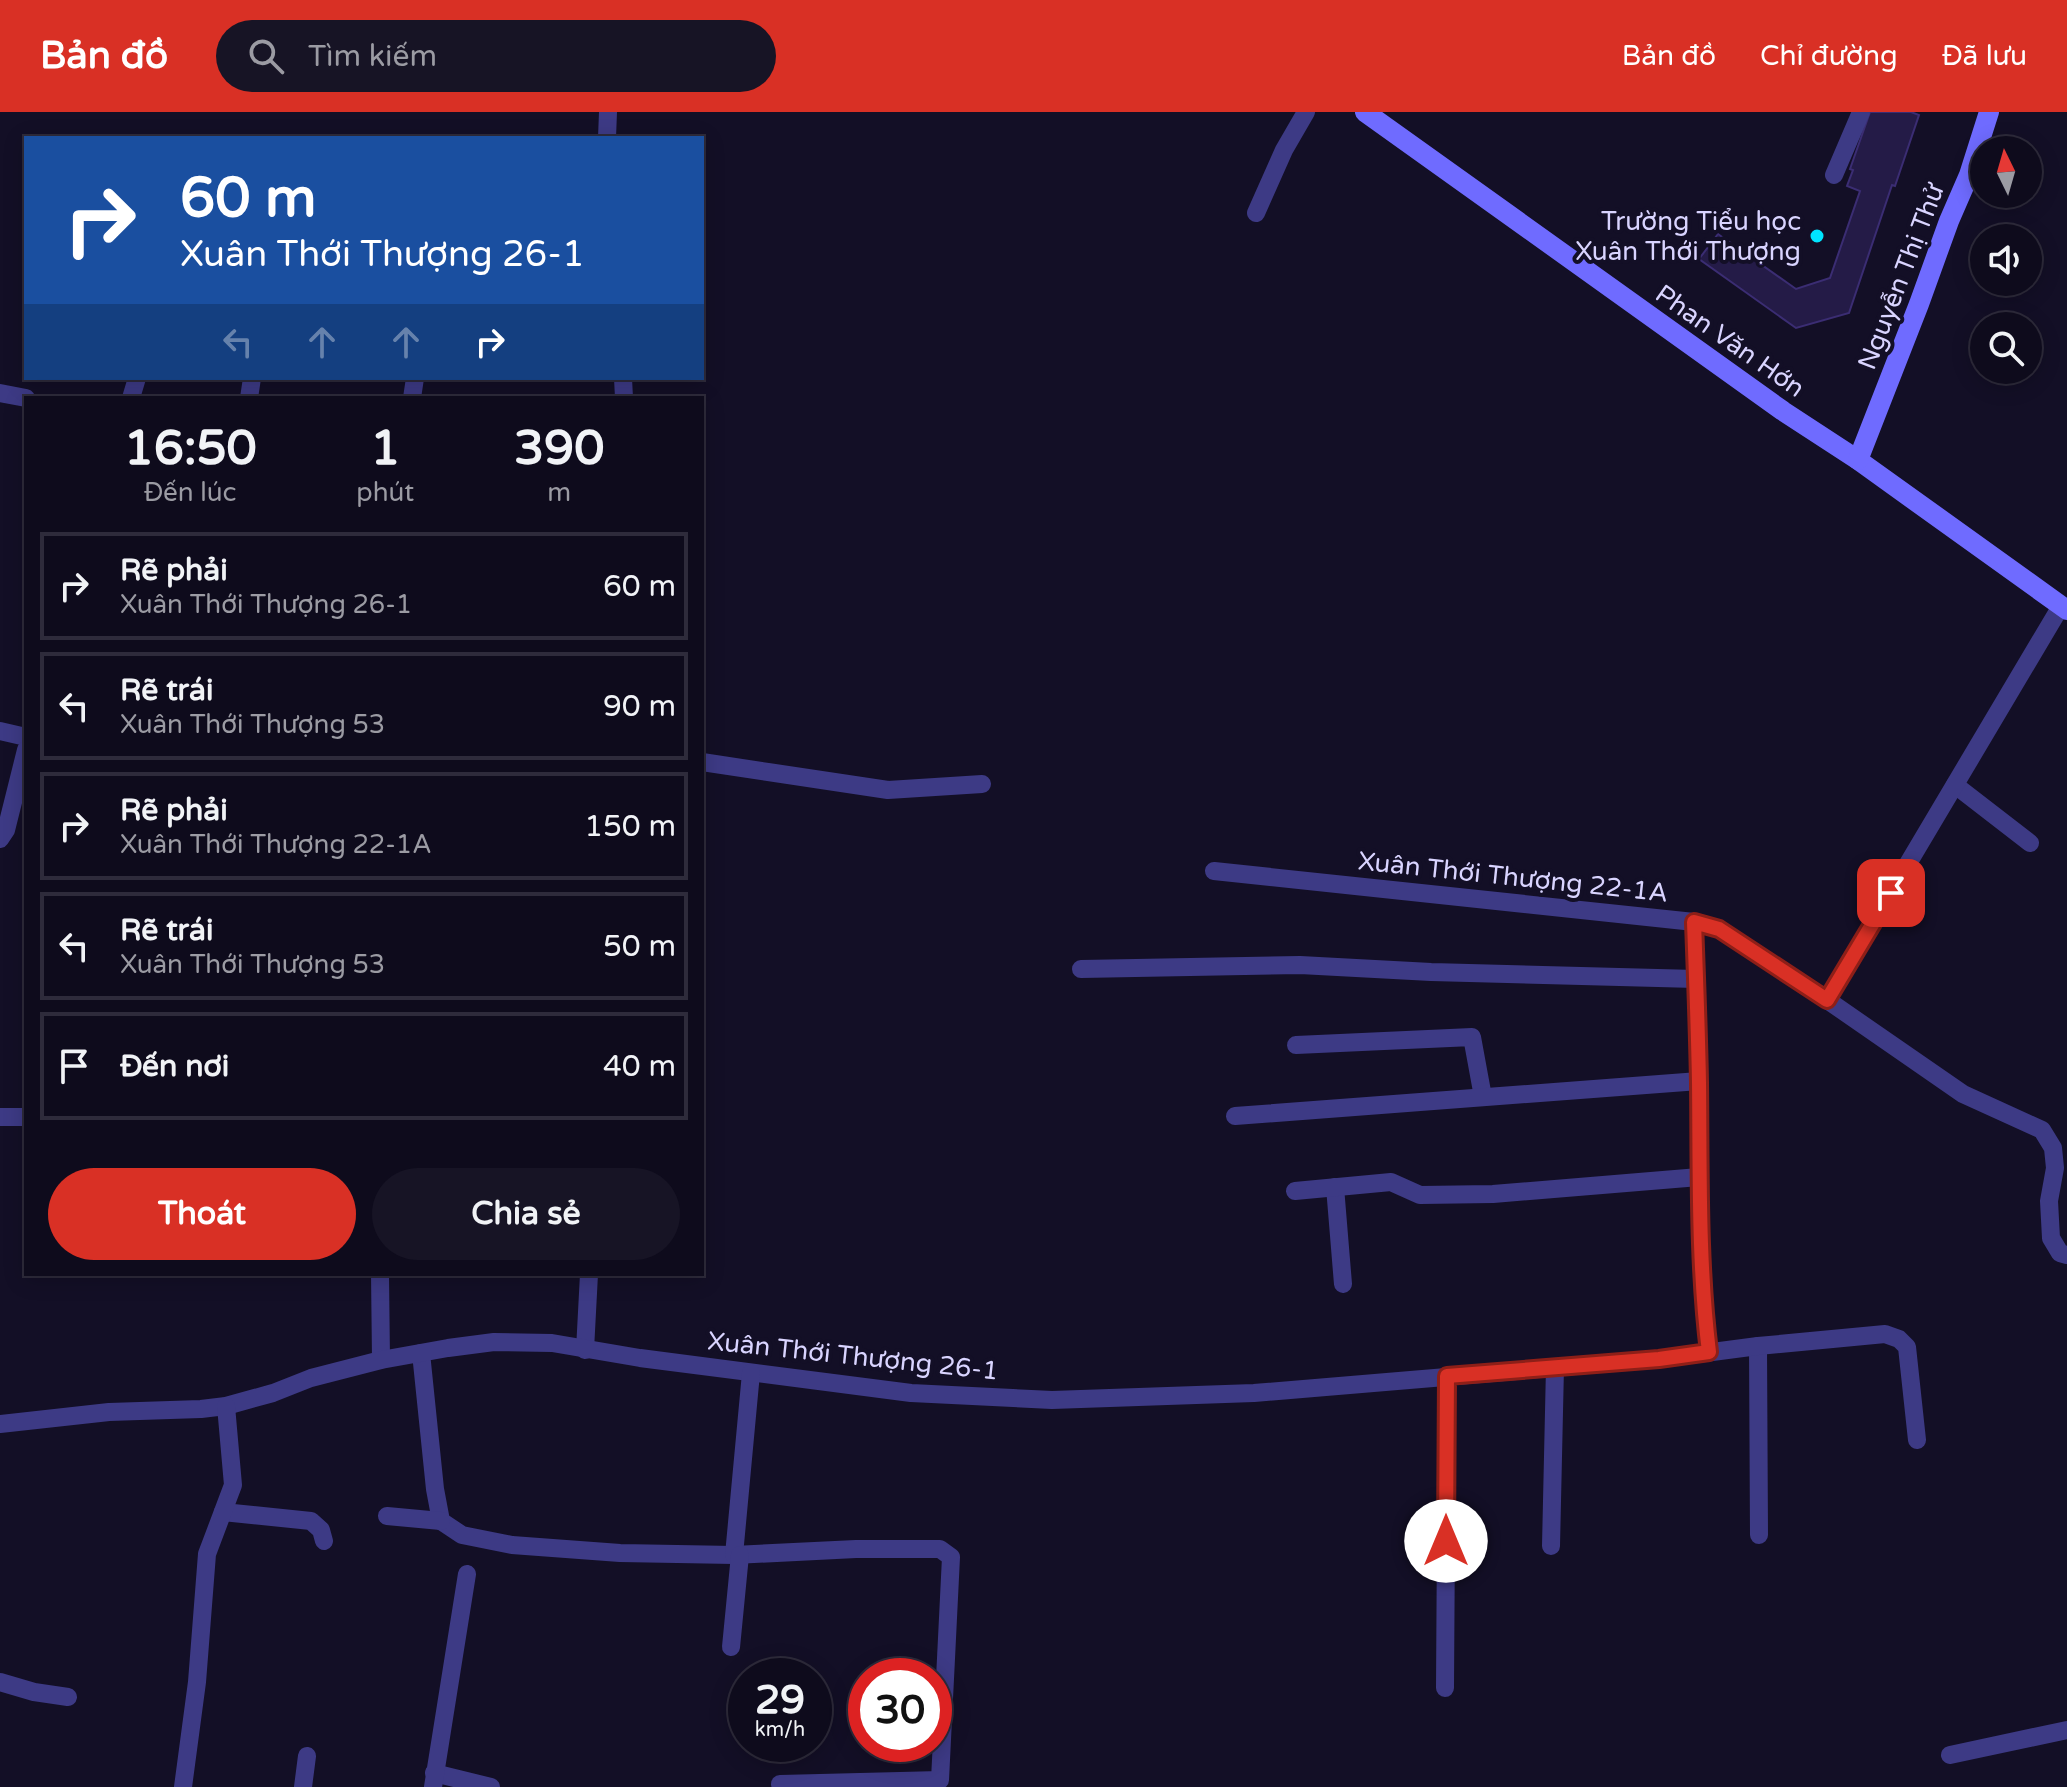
<!DOCTYPE html>
<html lang="vi">
<meta charset="utf-8">
<style>
:root{--surface:#0e0b1c;--page:#171425;--text:#f1f3f6;--muted:#9b9ba3;--line:#2e2b3b;--accent:#d93025}
body{margin:0;font-family:"Varela Round",sans-serif;background:var(--page);color:var(--text);height:100vh;display:flex;flex-direction:column;font-size:30px;white-space:nowrap}
*{box-sizing:border-box;margin:0}
p{font-size:26px;color:var(--muted)}
.icon{flex:none;width:44px;height:44px;fill:none;stroke:currentColor;stroke-width:2;stroke-linecap:round;stroke-linejoin:round}
.map{position:relative;flex:1;overflow:hidden}
.panel{position:absolute;left:24px;top:284px;width:680px;height:880px;display:flex;flex-direction:column;background:var(--surface);border-radius:0px;box-shadow:0 4px 20px #0003,0 0 0 2px var(--line)}
.panel>*{flex:none}
.top-card{position:absolute;left:24px;top:24px;width:680px;height:244px;border-radius:0px;box-shadow:0 4px 20px #0003,0 0 0 2px var(--line);background:#1a4fa0;color:#fff;overflow:hidden}
.needle{width:52px;rotate:355deg}
.tools{position:absolute;left:1970px;top:24px;display:grid;gap:16px}
.tools a{display:grid;place-items:center;width:72px;height:72px;border-radius:50%;background:var(--surface);box-shadow:0 4px 20px #0003,0 0 0 2px var(--line);font-size:40px}
.speed{position:absolute;left:728px;top:1546px;display:flex;gap:16px;font-size:40px;font-weight:700;text-align:center}
.speed>*{display:grid;place-content:center;width:104px;height:104px;border-radius:50%;background:var(--surface);box-shadow:0 4px 20px #0003,0 0 0 2px var(--line);line-height:1}
.speed small{font-size:20px;font-weight:400}
.speed .limit{border:12px solid #d22;background:#fff;color:#111}
.pin{position:absolute;display:grid;place-items:center;width:68px;height:68px;color:#fff;margin:-34px;border-radius:16px;box-shadow:0 4px 12px #0006}
.me{position:absolute;width:88px;margin:-44px;rotate:0deg;stroke-linejoin:round;filter:drop-shadow(0 0 6px #0008)}
.turn{display:flex;align-items:center;gap:28px;height:168px;padding:0 24px;font-size:36px}
.turn .icon{width:104px;height:104px;stroke-width:2.5}
.turn b{display:block;font-size:56px;line-height:68px}
.lanes{display:flex;align-items:center;height:76px;padding:0 24px;background:#0003;justify-content:center;gap:40px;direction:ltr}
.lanes .off{opacity:.35}
.eta{display:flex;justify-content:space-evenly;align-items:center;height:136px;text-align:center}
.eta b{font-size:48px;font-weight:700;line-height:56px}
.cta{display:flex;gap:16px;margin-top:auto;padding:16px 24px}
.cta a{flex:1;height:92px;border-radius:48px;background:var(--accent);color:#fff;font-size:32px;font-weight:700;line-height:92px;text-align:center}
.cta a+a{background:var(--page);color:var(--text)}
ul{padding:0;list-style:none}
li{display:flex;align-items:center;gap:24px;height:108px;margin:0 16px 12px;padding:0 8px;border:4px solid var(--line);border-radius:0px}
li div{flex:1}
li b{display:block;font-size:30px}
li em{font-style:normal}
header{display:flex;align-items:center;gap:48px;box-sizing:border-box;height:112px;padding:0 40px;background:var(--accent);color:#fff}
header strong{font-size:38px}
nav{display:flex;gap:44px;margin-inline-start:auto;font-size:28px}
.search{width:560px;height:72px;background:var(--page);display:flex;align-items:center;gap:20px;box-sizing:border-box;padding:0 28px;border-radius:44px;color:var(--muted);font-size:30px}
.map>svg:first-child{display:block}
.building{fill:#241b47;stroke:#3b2d73;stroke-width:2}
.lines{fill:none;stroke-linecap:round;stroke-linejoin:round}
.street{stroke:#3d3a85;stroke-width:18}
.secondary{stroke:#6f6bff;stroke-width:20}
.route-casing{stroke:#8d1f18;stroke-width:20}
.route{stroke:#d93025;stroke-width:14}
.poi-dot{fill:#00e5ff;stroke:#130f26;stroke-width:3}
.labels{text-anchor:middle;dominant-baseline:central;stroke-width:8;stroke-linejoin:round;paint-order:stroke}
.poi-label{font-size:26px;fill:#d9d4ff;stroke:#130f26;text-anchor:end}
.street-label{font-size:26px;fill:#d9d4ff;stroke:#130f26}
</style>
<header>
<strong>Bản đồ</strong>
<div class="search"><svg class="icon" aria-label="search" viewBox="0 0 24 24"><circle cx="10" cy="10" r="6"/><path d="M15 15l6 6"/></svg>Tìm kiếm</div>
<nav><a>Bản đồ</a><a>Chỉ đường</a><a>Đã lưu</a></nav>
</header>
<div class="map">
<svg width="2067" height="1675" viewBox="0 0 2067 1675">
<rect width="100%" height="100%" fill="#130f26"/>
<polygon class="building" points="1870,0 1911,0 1919,3 1895,74 1892,73 1849,201 1796,216 1699,147 1718,122 1796,177 1830,166 1860,79 1847,74 1853,58 1850,57"/>
<g class="lines">
<g class="street">
<polyline points="607,26 608,0"/>
<polyline points="1834,63 1861,0"/>
<polyline points="1256,101 1284,38 1306,0"/>
<polyline points="623,266 624,286"/>
<polyline points="0,281 26,286"/>
<polyline points="131,286 137,266"/>
<polyline points="249,286 252,266"/>
<polyline points="412,286 415,266"/>
<polyline points="0,619 26,625"/>
<polyline points="702,650 888,678 982,672"/>
<polyline points="1955,673 2030,731"/>
<polyline points="0,727 6,718 26,638"/>
<polyline points="1214,759 1694,810 1719,817 1817,881 1963,982 2042,1018 2053,1036 2055,1056 2049,1089 2051,1126 2060,1141 2067,1143"/>
<path d="M1694,810c2,54 4,107 5,160 1,90 -1,181 10,270"/>
<polyline points="1081,857 1300,853 1431,860 1696,867"/>
<polyline points="1827,888 2061,494"/>
<polyline points="1296,933 1472,925 1483,985"/>
<polyline points="1235,1004 1699,969"/>
<polyline points="0,1005 26,1005"/>
<polyline points="1335,1075 1343,1172"/>
<polyline points="1295,1079 1391,1070 1420,1083 1493,1082 1699,1065"/>
<polyline points="380,1162 381,1248"/>
<polyline points="1758,1234 1759,1423"/>
<polyline points="585,1238 589,1162"/>
<polyline points="421,1241 435,1377 441,1409 462,1423 512,1433 620,1441 734,1443 856,1437 940,1437 951,1445 940,1668 780,1672"/>
<polyline points="0,1312 109,1300 201,1297 226,1294 273,1281 311,1266 381,1248 448,1236 494,1230 552,1231 640,1246 911,1281 1052,1288 1254,1281 1659,1247 1758,1234 1885,1222 1899,1227 1907,1235 1917,1328"/>
<polyline points="223,1400 311,1409 321,1418 324,1429"/>
<polyline points="387,1404 441,1409"/>
<polyline points="1551,1434 1555,1255"/>
<polyline points="734,1443 751,1261"/>
<polyline points="731,1535 740,1443"/>
<polyline points="0,1570 34,1580 68,1585"/>
<polyline points="1445,1576 1447,1264"/>
<polyline points="1950,1643 2067,1618"/>
<polyline points="434,1661 491,1675"/>
<polyline points="183,1675 197,1570 207,1442 233,1373 226,1294"/>
<polyline points="303,1675 307,1644"/>
<polyline points="433,1675 467,1462"/>
</g>
<g class="secondary">
<polyline points="1365,0 1783,299 1858,348 2067,498"/>
<polyline points="1858,348 1919,192 1949,109 1969,63 1989,0"/>
</g>
</g>
<g class="lines">
<defs>
<path id="route" d="M1446,1429l1,-165 212,-17 50,-7c-11,-89 -9,-180 -10,-270 -1,-53 -3,-107 -5,-160l25,7 108,71 64,-107"/>
</defs>
<use href="#route" class="route-casing"/>
<use href="#route" class="route"/>
</g>
<circle class="poi-dot" cx="1817" cy="124" r="8"/>
<g class="labels">
<g class="poi-label">
<text x="1801" y="109">Trường Tiểu học<tspan x="1801" dy="30">Xuân Thới Thượng</tspan></text>
</g>
<g class="street-label">
<text transform="translate(1901 165) rotate(-69)">Nguyễn Thị Thử</text>
<text transform="translate(1730 229) rotate(35)">Phan Văn Hớn</text>
<text transform="translate(1513 765) rotate(6)">Xuân Thới Thượng 22-1A</text>
<text transform="translate(853 1244) rotate(6)">Xuân Thới Thượng 26-1</text>
</g>
</g>
</svg>
<div class="tools">
<a><svg class="needle" viewBox="-14 -14 28 28"><path d="M0-13l5 13h-10z" fill="#e53935"/><path d="M0 13l5-13h-10z" fill="#9b9ba3"/></svg></a>
<a><svg class="icon" aria-label="sound" viewBox="0 0 24 24"><path d="M4 9h4l5-4v14l-5-4H4zM17 9q2 3 0 6"/></svg></a>
<a><svg class="icon" aria-label="search" viewBox="0 0 24 24"><circle cx="10" cy="10" r="6"/><path d="M15 15l6 6"/></svg></a>
</div>
<div class="speed"><div>29<small>km/h</small></div><div class="limit">30</div></div>
<div class="pin" style="left:1891px;top:781px;background:#d93025"><svg class="icon" aria-label="arrive" viewBox="0 0 24 24"><path d="M6 21V4h12l-3 4 3 4H6"/></svg></div>
<svg class="me" style="left:1446px;top:1429px" viewBox="-20 -20 40 40"><circle r="19" fill="#fff"/><path d="M0-13L10 11 0 6-10 11z" fill="#d93025"/></svg>
<div class="top-card">
<div class="turn"><svg class="icon" aria-label="right" viewBox="0 0 24 24"><path d="M7 20v-9h11M14 6l5 5-5 5"/></svg><div><b>60 m</b>Xuân Thới Thượng 26-1</div></div>
<div class="lanes"><svg class="icon off" aria-label="left" viewBox="0 0 24 24"><path d="M17 20v-9H6M10 6l-5 5 5 5"/></svg><svg class="icon off" aria-label="ahead" viewBox="0 0 24 24"><path d="M12 20V5M6 11l6-6 6 6"/></svg><svg class="icon off" aria-label="ahead" viewBox="0 0 24 24"><path d="M12 20V5M6 11l6-6 6 6"/></svg><svg class="icon" aria-label="right" viewBox="0 0 24 24"><path d="M7 20v-9h11M14 6l5 5-5 5"/></svg></div>
</div>
<section class="panel">
<div class="eta">
<div><b>16:50</b><p>Đến lúc</p></div>
<div><b>1</b><p>phút</p></div>
<div><b>390</b><p>m</p></div>
</div>
<ul>
<li><svg class="icon" aria-label="right" viewBox="0 0 24 24"><path d="M7 20v-9h11M14 6l5 5-5 5"/></svg><div><b>Rẽ phải</b><p>Xuân Thới Thượng 26-1</p></div><em>60 m</em></li>
<li><svg class="icon" aria-label="left" viewBox="0 0 24 24"><path d="M17 20v-9H6M10 6l-5 5 5 5"/></svg><div><b>Rẽ trái</b><p>Xuân Thới Thượng 53</p></div><em>90 m</em></li>
<li><svg class="icon" aria-label="right" viewBox="0 0 24 24"><path d="M7 20v-9h11M14 6l5 5-5 5"/></svg><div><b>Rẽ phải</b><p>Xuân Thới Thượng 22-1A</p></div><em>150 m</em></li>
<li><svg class="icon" aria-label="left" viewBox="0 0 24 24"><path d="M17 20v-9H6M10 6l-5 5 5 5"/></svg><div><b>Rẽ trái</b><p>Xuân Thới Thượng 53</p></div><em>50 m</em></li>
<li><svg class="icon" aria-label="arrive" viewBox="0 0 24 24"><path d="M6 21V4h12l-3 4 3 4H6"/></svg><div><b>Đến nơi</b></div><em>40 m</em></li>
</ul>
<div class="cta"><a>Thoát</a><a>Chia sẻ</a></div>
</section>
</div>
